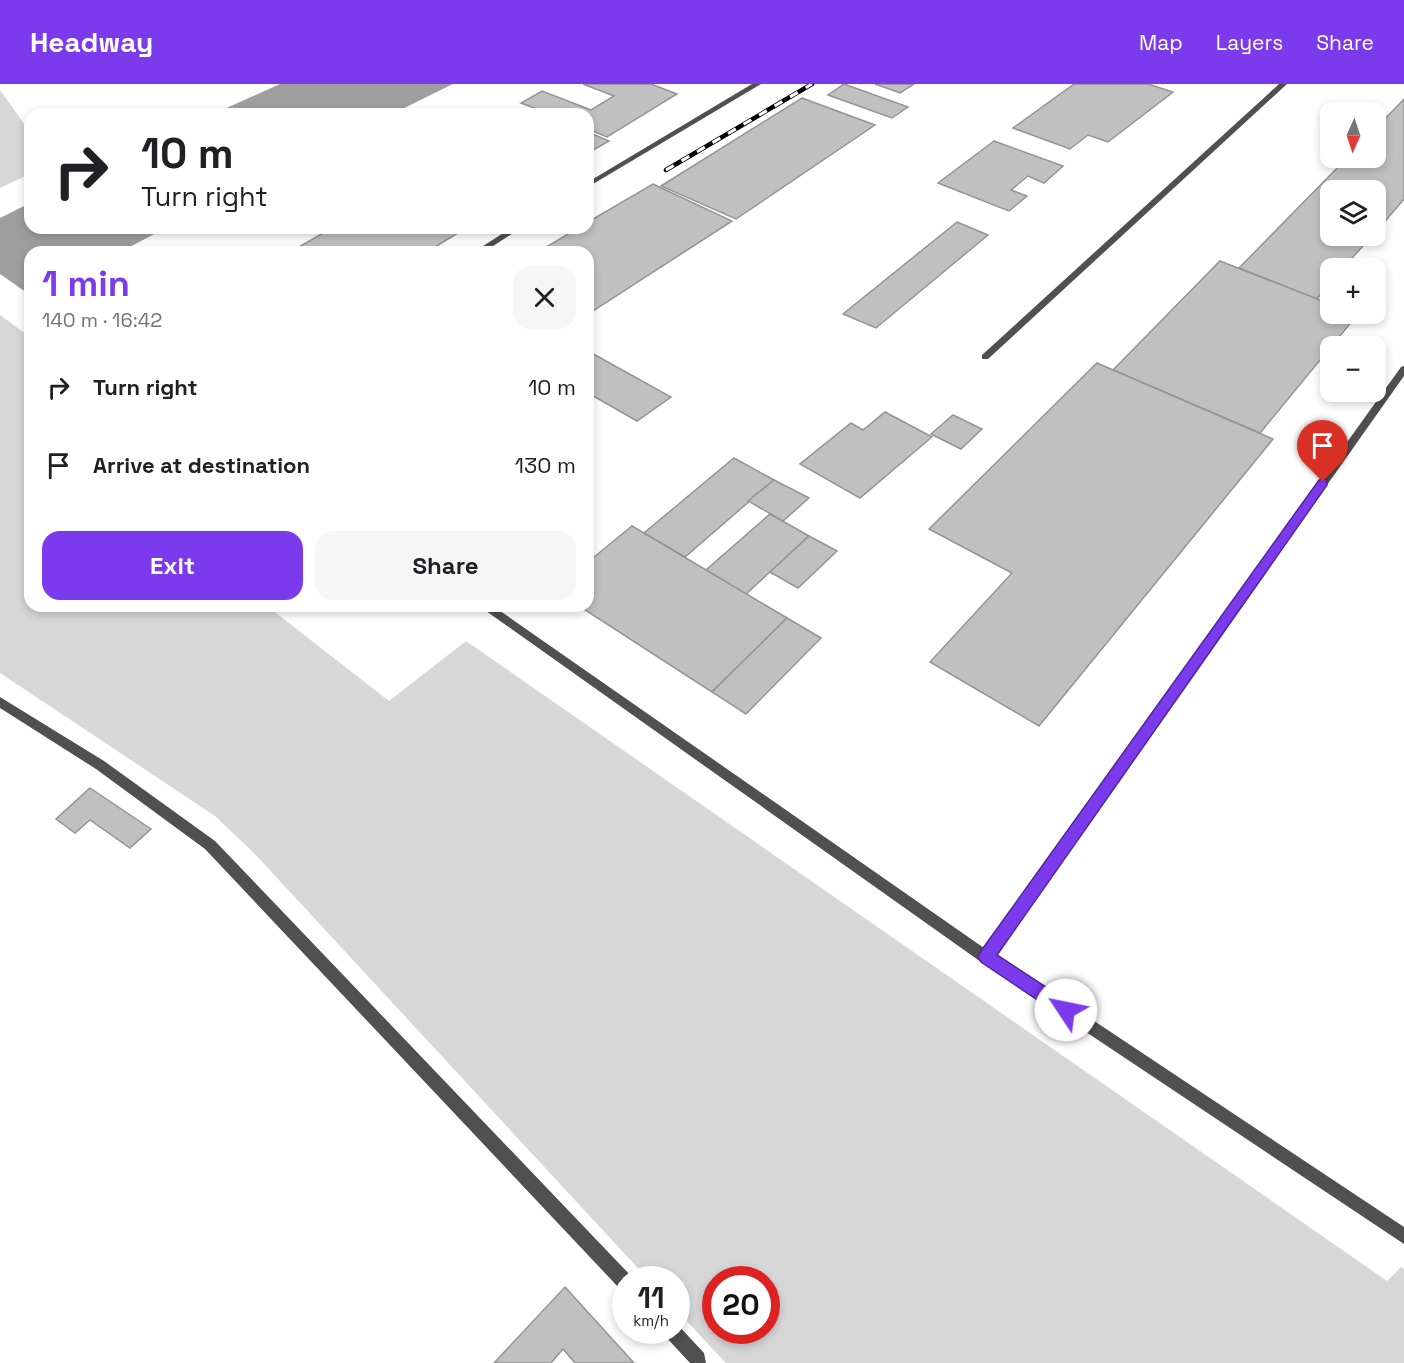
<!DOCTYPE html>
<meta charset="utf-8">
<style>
:root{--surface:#fff;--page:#f6f6f6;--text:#202124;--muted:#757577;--accent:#7c3aed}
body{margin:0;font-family:"Space Grotesk",sans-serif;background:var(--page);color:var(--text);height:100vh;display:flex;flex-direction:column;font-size:22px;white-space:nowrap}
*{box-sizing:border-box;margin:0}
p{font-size:20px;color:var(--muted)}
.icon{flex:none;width:33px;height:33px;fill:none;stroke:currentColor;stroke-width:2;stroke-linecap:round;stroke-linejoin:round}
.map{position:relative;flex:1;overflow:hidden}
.drawer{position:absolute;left:24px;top:162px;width:570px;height:366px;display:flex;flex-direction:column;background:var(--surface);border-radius:18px;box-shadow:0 3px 9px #0003}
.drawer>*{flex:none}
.hud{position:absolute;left:24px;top:24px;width:570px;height:126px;border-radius:18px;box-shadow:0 3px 9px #0003;background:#fff;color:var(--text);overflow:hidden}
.needle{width:39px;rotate:183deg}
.controls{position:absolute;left:1320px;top:18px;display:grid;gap:12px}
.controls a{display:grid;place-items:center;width:66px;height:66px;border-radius:12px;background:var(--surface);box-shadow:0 3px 9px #0003;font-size:30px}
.speed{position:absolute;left:612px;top:1182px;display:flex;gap:12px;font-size:30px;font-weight:700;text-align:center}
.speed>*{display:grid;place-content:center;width:78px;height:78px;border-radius:50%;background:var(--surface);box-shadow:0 3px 9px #0003;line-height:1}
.speed small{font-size:15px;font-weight:400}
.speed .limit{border:9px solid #d22;background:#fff;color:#111}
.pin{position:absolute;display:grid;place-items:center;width:51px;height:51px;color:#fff;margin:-62px -26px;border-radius:50% 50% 50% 0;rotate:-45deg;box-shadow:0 0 6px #0007}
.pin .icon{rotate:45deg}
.me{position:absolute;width:66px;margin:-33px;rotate:304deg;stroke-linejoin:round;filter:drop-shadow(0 0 4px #0008)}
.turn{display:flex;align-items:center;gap:21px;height:126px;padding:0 18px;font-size:27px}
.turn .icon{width:78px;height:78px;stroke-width:2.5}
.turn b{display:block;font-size:42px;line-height:51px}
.round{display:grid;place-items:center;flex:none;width:63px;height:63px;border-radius:18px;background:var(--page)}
.summary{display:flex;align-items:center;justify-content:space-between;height:102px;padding:0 18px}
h1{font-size:36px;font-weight:700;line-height:45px;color:var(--accent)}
.cta{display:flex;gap:12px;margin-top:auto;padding:12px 18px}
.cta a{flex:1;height:69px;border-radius:18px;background:var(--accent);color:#fff;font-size:24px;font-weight:700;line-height:69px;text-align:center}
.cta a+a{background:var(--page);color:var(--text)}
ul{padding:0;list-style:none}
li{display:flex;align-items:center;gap:18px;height:78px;padding:0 18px}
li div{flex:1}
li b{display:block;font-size:22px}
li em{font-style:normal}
header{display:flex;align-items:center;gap:36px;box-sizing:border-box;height:84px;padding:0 30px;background:var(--accent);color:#fff}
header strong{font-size:28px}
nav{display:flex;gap:33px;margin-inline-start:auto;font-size:21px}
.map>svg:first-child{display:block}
.green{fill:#d7d7d7;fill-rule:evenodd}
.water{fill:#9e9e9e}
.building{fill:#c0c0c0;stroke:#949494;stroke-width:1.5}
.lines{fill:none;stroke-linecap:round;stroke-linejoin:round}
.lane{fill:#505050;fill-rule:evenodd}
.street{fill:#505050;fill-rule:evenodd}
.rail-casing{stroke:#000;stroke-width:4.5}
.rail{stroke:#fff;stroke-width:3;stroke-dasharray:9;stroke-linecap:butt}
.route{fill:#7c3aed;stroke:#51269a;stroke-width:1.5}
</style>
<header>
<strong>Headway</strong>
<nav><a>Map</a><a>Layers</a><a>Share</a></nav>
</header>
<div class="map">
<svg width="1404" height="1279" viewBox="0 0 1404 1279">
<rect width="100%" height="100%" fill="#fff"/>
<g class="green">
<polygon points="0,6 30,48 30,90 0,104"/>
<path d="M0,231l30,22v269h237l122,95 77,-60 921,640 14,-14 3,2v94h-678l-49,-52 -1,-31 -28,-1 -395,-427 -38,-36 -215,-143zM716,1196h50v50h-50z"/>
</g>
<g class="water">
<polygon points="280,0 453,0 392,30 230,30 222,26"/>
<polygon points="30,119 30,144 166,144 120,168 30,168 30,211 0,190 0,134"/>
</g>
<g class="building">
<polygon points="583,0 651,0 677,10 607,53 588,45 588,30 550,30 521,19 542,7 591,26 614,12"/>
<polygon points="844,0 908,23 892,34 828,11"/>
<polygon points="875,0 914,0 900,9"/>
<polygon points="1074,0 1148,0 1173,8 1108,58 1088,51 1070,65 1013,44"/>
<polygon points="802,14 875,41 736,135 661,102"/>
<polygon points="1404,15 1404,115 1376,148 1376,106 1330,106 1330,152 1372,152 1343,184 1330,184 1330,199 1317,215 1239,184 1347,74 1376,74 1376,44"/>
<polygon points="588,48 609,57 588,69"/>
<polygon points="994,57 1063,82 1044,99 1028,92 1011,106 1027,112 1009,127 938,99"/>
<polygon points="653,100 732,137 590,229 588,168 538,168 578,144 588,144 588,138"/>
<polygon points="957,138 988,151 876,244 843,230"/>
<polygon points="332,144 466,144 427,168 290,168"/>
<polygon points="1220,177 1330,220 1330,230 1358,230 1260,349 1113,286"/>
<polygon points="588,267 671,313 637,337 588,309"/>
<polygon points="1097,279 1273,355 1039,642 930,578 1012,489 929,445"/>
<polygon points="885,328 932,353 860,414 800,380 851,339 863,346"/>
<polygon points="953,331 982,345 961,365 931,350"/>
<polygon points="734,374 774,396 685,473 644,449"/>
<polygon points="774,396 809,414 783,437 748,417"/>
<polygon points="770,430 809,452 746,510 706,486"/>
<polygon points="632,442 787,534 712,608 579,522 588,522 588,478"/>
<polygon points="809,452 837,467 798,504 770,488"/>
<polygon points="787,534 821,554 746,630 712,608"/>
<polygon points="90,704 151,745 130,764 90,736 75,749 56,735"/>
<polygon points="565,1203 634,1279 575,1279 563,1265 551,1279 494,1279"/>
</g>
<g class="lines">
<g class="lane">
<polygon points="752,0 761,0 588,103 588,98"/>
<polygon points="1279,0 1287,0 988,275 982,275 982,271"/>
<polygon points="511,144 521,144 490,164 483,162"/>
<polygon points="1404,282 1404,292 995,871 1404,1143 1404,1160 981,878 479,522 493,522 984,864 1401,283"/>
</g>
<g class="street">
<polygon points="0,613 104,677 215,757 632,1193 633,1196 626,1196 626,1207 620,1205 205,765 96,685 0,624"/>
<polygon points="677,1240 704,1269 706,1279 690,1279 665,1252 663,1246 676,1246"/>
</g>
<defs>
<polyline id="rail" points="666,86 812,0"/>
</defs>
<use href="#rail" class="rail-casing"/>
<use href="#rail" class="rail"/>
</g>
<polygon class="route" points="1323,394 1327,396 1327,401 997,871 1072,920 1074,926 1072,931 1066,934 1060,931 981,878 978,873 981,867 1319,396"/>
</svg>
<div class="controls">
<a><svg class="needle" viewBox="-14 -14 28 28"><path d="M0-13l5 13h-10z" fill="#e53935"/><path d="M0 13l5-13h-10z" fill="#757577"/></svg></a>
<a><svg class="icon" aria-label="layers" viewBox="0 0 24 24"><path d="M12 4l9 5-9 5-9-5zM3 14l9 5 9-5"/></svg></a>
<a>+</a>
<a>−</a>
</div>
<div class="speed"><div>11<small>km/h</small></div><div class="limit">20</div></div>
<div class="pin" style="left:1323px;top:398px;background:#d93025"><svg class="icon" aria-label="arrive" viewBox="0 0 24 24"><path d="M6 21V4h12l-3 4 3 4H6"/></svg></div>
<svg class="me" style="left:1066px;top:926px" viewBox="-20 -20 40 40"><circle r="19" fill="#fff"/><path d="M0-13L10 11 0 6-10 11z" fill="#7c3aed"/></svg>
<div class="hud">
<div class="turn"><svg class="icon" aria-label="right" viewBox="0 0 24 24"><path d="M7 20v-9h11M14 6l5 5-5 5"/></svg><div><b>10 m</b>Turn right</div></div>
</div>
<section class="drawer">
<div class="summary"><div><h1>1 min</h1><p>140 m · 16:42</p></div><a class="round"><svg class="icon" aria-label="close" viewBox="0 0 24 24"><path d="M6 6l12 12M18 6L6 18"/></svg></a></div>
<ul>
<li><svg class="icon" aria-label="right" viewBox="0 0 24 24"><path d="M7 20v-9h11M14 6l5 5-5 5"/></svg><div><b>Turn right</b></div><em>10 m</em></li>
<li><svg class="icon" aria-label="arrive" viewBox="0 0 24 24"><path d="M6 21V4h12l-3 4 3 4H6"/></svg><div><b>Arrive at destination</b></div><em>130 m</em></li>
</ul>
<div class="cta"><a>Exit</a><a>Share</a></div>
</section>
</div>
